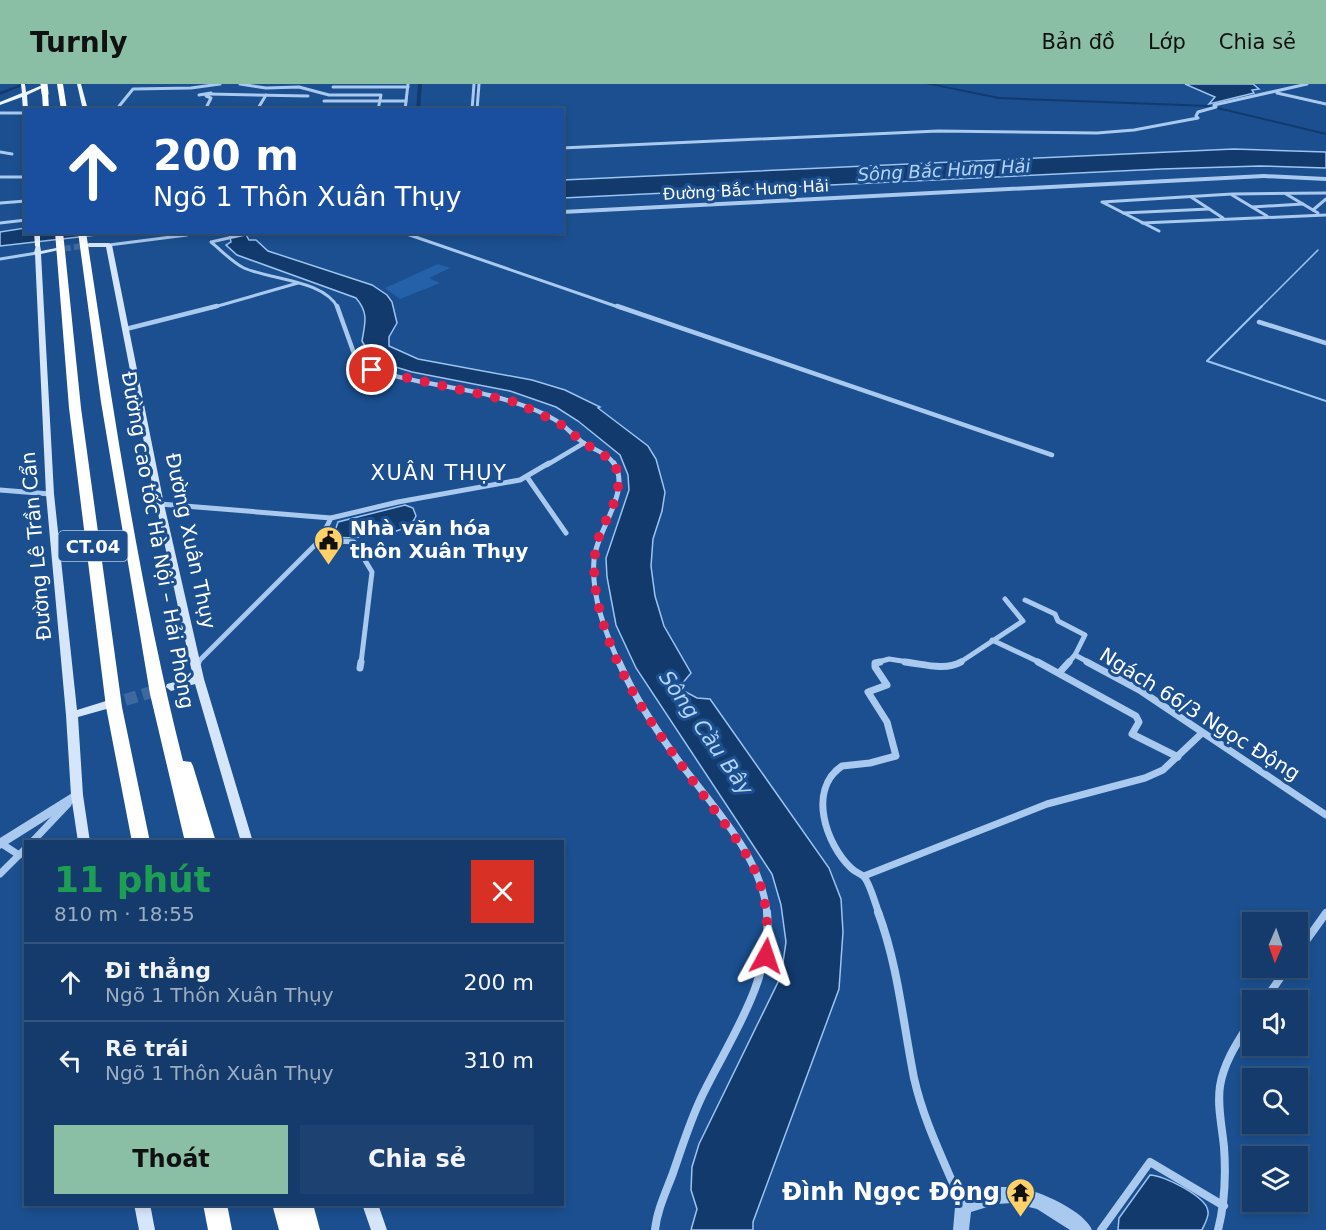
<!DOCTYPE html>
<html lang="vi">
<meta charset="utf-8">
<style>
:root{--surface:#143b6b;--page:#1d4271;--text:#f1f3f6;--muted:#9dadc1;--line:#33557e;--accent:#8abfa5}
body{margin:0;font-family:"DejaVu Sans",sans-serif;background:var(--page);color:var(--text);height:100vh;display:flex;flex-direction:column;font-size:22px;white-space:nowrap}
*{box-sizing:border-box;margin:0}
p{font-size:20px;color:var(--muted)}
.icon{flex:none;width:33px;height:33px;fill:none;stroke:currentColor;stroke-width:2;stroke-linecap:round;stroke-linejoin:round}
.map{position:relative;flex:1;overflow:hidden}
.details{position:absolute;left:24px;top:756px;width:540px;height:366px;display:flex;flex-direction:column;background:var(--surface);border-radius:0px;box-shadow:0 3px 9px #0003,0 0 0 2px var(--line)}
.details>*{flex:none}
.top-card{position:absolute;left:24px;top:24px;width:540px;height:126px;border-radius:0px;box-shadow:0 3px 9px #0003,0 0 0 2px var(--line);background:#1a4fa0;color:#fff;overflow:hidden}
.needle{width:39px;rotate:182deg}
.controls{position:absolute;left:1242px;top:828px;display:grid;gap:12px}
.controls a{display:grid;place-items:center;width:66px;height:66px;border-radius:0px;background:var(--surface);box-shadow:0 3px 9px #0003,0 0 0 2px var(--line);font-size:30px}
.pin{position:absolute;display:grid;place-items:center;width:51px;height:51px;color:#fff;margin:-26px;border:3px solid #fff;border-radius:50%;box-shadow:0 2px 6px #0007}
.me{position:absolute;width:66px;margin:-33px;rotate:5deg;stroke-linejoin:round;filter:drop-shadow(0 0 4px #0008)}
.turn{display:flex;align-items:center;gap:21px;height:126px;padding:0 30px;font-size:27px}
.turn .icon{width:78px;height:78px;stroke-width:2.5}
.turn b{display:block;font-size:42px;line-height:51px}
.round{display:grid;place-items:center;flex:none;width:63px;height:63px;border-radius:0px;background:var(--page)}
.headline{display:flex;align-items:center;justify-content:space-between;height:102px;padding:0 30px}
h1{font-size:36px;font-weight:700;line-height:45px;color:#1e9e55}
.button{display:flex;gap:12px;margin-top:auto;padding:12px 30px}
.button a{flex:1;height:69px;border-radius:0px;background:var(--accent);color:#111;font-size:24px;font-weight:700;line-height:69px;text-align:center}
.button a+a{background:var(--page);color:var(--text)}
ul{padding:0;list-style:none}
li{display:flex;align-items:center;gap:18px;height:78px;padding:0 30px;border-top:2px solid var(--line)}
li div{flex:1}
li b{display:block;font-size:22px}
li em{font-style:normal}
header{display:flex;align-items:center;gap:36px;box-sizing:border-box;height:84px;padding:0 30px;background:var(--accent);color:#111}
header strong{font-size:28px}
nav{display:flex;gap:33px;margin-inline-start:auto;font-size:21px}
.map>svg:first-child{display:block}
.green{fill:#2461a8}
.water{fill:#123a6d;stroke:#9cc4f0;stroke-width:1.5}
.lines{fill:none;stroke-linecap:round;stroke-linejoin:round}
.stream-far1{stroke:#9cc4f0;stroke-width:1.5}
.stream{stroke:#9cc4f0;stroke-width:2}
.canal{fill:#123a6d;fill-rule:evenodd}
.secondary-tunnel-far1{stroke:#3d69a0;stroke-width:6;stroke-dasharray:6 3;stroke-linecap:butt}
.secondary-tunnel{stroke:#3d69a0;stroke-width:12;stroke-dasharray:12 6;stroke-linecap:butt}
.minor-far4{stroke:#a9c9ee;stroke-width:3}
.minor-far3{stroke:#a9c9ee;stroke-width:4.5}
.minor-far2{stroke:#a9c9ee;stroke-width:5}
.minor-far1{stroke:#a9c9ee;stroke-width:7}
.minor{stroke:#a9c9ee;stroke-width:8}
.tertiary{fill:#a9c9ee;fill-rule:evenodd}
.secondary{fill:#d6e6fa;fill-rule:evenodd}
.primary{fill:#f0f6ff;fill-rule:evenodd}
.motorway{fill:#fff;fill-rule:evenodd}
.motorway-bridge{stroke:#fff;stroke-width:7}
.route{stroke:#e11d48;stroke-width:10;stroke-dasharray:0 18}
.labels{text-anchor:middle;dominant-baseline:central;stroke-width:6;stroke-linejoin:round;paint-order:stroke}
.far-street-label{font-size:16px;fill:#fff;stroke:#1b4f8f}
.far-water-label{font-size:18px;font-style:italic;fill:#b5d3f5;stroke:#1b4f8f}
.shield{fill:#1b4f8f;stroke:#bbcadd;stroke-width:1.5}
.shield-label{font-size:18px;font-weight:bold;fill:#fff}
.poi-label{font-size:20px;font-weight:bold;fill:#fff;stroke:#1b4f8f;text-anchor:start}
.street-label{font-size:20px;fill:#fff;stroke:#1b4f8f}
.neighbourhood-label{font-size:21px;letter-spacing:1.5px;fill:#fff;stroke:#1b4f8f}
.water-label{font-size:21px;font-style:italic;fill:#b5d3f5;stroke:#1b4f8f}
.near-poi-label{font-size:24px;font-weight:bold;fill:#fff;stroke:#1b4f8f;text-anchor:end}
</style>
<header>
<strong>Turnly</strong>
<nav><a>Bản đồ</a><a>Lớp</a><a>Chia sẻ</a></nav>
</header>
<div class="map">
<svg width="1326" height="1146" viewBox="0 0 1326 1146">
<rect width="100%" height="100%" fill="#1b4f8f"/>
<polygon class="green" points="438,180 450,184 429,194 440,199 400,215 385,204"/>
<g class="water">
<polygon points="1185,0 1253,0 1259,5 1252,6 1254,9 1209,20 1215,13"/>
<polygon points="1234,65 1326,68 1326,84 1260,82 1161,85 563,114 563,96"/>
<polygon points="25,144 26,148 114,149 0,162 0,148"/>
<path d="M229,149h16l4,7h7l12,11 104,34 15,10 5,7 5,21 -8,14v9l29,13 114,21 33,10 35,17 -2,1 50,38 8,13 9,33 -3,19 -9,28 -2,27 4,30 9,30 27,47 -10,12 1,5 15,8 13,1 119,169 12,31 2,33 -4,57 -86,233v8h-62l6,-21 -6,-19 1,-23 7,-23 82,-168 5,-34 -5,-37 -9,-31 -136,-206 -20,-43 -9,-48 -1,-19 23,-68 -1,-15 -8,-20 -42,-34 -22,-14 -46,-16 -98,-19 -33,-10 -6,-3 -11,-18c3,-18 7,-28 -6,-43l-119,-43 -11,-10 5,-3z"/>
<path d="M405,421l8,3 3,8c-7,21 -64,23 -83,21l5,-15z"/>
<path d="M1150,1091c13,0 58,22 58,37 1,5 -4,13 -6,18h-84l1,-12z"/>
</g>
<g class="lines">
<polyline class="stream-far1" points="1260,224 1318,166"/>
<polyline class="stream" points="1262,222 1207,277 1326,317"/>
<g class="canal">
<polygon points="21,0 27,0 0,11 0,8"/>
<polygon points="418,0 422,0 420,26 416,26"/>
<polygon points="926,0 934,0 999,13 1209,21 1326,49 1326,51 1209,23 999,15"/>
</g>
<polyline class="secondary-tunnel-far1" points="56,166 89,161"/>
<polyline class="secondary-tunnel" points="108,621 162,605"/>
<g class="minor-far4">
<polyline points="240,0 266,4 299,3 329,11 381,11 378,26"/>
<polyline points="333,3 408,3"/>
<polyline points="1277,9 1326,20"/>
<polyline points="209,10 308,12"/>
<polyline points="199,11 211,9 206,12 211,14 205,26"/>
<polyline points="324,17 406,17"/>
<polyline points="116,26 133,5 191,4 220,0"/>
<polyline points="257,26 266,11"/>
<polyline points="405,26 408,0"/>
<polyline points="472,26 474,0"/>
<polyline points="477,26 479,0"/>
<polyline points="0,29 26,29"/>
<polyline points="562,64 938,47 1097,49 1134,46 1198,34 1196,32 1198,28 1216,23 1214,21 1307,0"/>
<polyline points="0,68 12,70"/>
<polyline points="0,93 26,93"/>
<polyline points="1286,110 1318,129"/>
<polyline points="1232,111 1267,132"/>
<polyline points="1191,113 1223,134"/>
<polyline points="0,119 26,117"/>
<polyline points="1252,123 1303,120"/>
<polyline points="1313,126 1326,115"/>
<polyline points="1123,129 1209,125"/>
<polyline points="0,139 26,136"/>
<polyline points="1142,139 1326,131"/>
<polyline points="1159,147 1102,118 1232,110 1326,109"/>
<path d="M255,148l-44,10c10,8 22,21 33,26 27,12 80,12 94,40"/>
<polyline points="401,148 621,224"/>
<polyline points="109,161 187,151"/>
<polyline points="0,175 37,169"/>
<polyline points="211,224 298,199"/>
</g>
<g class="minor-far3">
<path d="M337,222l19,53c24,21 102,27 136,37 23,6 49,14 68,27 8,6 14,13 21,18 12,9 26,11 34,24"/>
<polyline points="617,222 1052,371"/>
<polyline points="1259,238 1326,259"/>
<polyline points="126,245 217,222"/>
<polyline points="547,381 584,359"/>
</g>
<g class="minor-far2">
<path d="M614,379c18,29 -18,67 -20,97 -3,36 11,71 25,103"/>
<polyline points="527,393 566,449"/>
<polyline points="0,406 50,410"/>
<polyline points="160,420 331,434"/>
<polyline points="320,456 354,458 372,488 361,579"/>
<polyline points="1025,516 1055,530 1058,537 1085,551 1075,571 1090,579"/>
<polyline points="992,556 1041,579"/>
<polyline points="197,579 320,456 331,434 398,418 520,396 549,379"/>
<polyline points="875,579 889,575 915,579"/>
<polyline points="959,579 1023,537 1005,515"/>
<polyline points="1068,579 1075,571"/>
</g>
<g class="minor-far1">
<path d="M619,578c16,36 38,70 62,102 33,44 81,93 86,150"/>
<path d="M905,578c18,2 40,9 56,0"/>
<polyline points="1038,578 1136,632 1139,638 1132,650 1178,673"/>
<polyline points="1087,578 1141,607 1326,731"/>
<polyline points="196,580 198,578"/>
<polyline points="360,584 361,578"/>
<polyline points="1060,588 1069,578"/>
<polyline points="32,758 68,720"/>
<polyline points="2,760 19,771"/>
<polyline points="0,790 26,764"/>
<polyline points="864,792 1047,720 1145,694 1163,686 1202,649"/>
<path d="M879,830c-3,-8 -10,-34 -16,-38 -4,-3 -8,-4 -12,-8 -25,-24 -44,-78 -9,-102l28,-3 26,-7 -9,-34 -19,-30 19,-7 -12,-18v-4l5,-1"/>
</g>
<g class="minor">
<path d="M878,828c20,53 25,111 36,166 10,45 32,87 49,129"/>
<polyline points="1298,868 1326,829"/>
<polyline points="1265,916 1287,884"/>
<path d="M655,1146c2,-20 11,-38 18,-57 9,-26 17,-52 29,-77 28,-58 71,-116 65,-184"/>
<polyline points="1101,1146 1150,1078 1224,1122"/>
<path d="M1218,1146c7,-27 8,-55 6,-83 -2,-21 -7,-41 -4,-61 4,-25 19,-46 32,-67"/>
</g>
<g class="tertiary">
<polygon points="1264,90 1326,93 1326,97 1264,94 562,130 562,126"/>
<polygon points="77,706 81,708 83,711 81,714 0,765 0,754"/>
<path d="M997,1103c10,0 19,0 28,2 19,4 60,23 67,41h-22l-33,-21 -25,-6 -15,1 -26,8 -2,18h-16l2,-23 2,-6 24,-10z"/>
</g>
<g class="secondary">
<polygon points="109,159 112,161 164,420 204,595 253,758 241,758 195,600 171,607 166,603 167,600 193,593 156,420 106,163 89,163 86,161 89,159"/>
<polygon points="36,161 40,161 41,167 56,164 59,166 41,170 54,410 77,626 106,617 110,618 112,621 110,624 78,633 83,711 90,758 78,758 71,711 66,631 46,410 35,170 34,169"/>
<polygon points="134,1120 150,1120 155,1146 139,1146"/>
<polygon points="362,1120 378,1120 387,1146 371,1146"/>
</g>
<g class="primary">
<polygon points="21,0 25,0 26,8 40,2 44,3 27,11 28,26 26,26 26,27 23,26 22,13 0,21 0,18 22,9"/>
<polygon points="77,0 81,0 88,26 83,26"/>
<polygon points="34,148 40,148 40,163 35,162"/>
</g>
<g class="motorway">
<polygon points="57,0 63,0 67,26 61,26"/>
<polygon points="45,7 48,9 49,26 43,26 42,9"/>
<polygon points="55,148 63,148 81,324 122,623 150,758 132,758 106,623 69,324"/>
<path d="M78,148h8c27,177 53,355 97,529l8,1 2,4 23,76h-31l-35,-148 -49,-292z"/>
<polygon points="203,1120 227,1120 232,1146 208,1146"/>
<polygon points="272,1120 313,1120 320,1146 279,1146"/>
</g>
<polyline class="motorway-bridge" points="44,0 45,9"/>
</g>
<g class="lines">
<path class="route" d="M372,286l143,32 44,21 25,20 29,18c17,31 -11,57 -17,86 -6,35 4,70 16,102 23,57 64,108 100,158 15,20 32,40 43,64 12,28 14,55 11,85"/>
</g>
<defs>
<symbol id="civic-pin" viewBox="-11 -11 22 30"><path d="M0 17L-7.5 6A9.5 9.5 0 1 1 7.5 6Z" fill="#ffd166" stroke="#1b4f8f"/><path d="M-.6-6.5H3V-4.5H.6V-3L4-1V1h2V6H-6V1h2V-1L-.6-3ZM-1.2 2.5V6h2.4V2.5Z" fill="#111"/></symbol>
<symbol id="temple-pin" viewBox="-11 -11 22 30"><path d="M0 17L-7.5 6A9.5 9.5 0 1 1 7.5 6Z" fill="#ffd166" stroke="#1b4f8f"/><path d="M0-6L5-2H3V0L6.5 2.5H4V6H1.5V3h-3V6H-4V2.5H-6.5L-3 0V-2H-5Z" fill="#111"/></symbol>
</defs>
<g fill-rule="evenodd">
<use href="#civic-pin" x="312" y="440" width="33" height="45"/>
<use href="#temple-pin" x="1004" y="1092" width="33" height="45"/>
</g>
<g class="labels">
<g class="far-street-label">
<text transform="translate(746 106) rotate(-3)">Đường Bắc Hưng Hải</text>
</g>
<g class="far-water-label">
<text transform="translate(944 86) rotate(-3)">Sông Bắc Hưng Hải</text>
</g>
<rect class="shield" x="58.5" y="447" width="69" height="30" rx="4.5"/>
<g class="shield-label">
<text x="93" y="462">CT.04</text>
</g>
<g class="poi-label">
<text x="350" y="444">Nhà văn hóa<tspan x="350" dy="23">thôn Xuân Thụy</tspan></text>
</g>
<g class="street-label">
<text transform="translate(158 456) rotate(80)">Đường cao tốc Hà Nội – Hải Phòng</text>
<text transform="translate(191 457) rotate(78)">Đường Xuân Thụy</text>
<text transform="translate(36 462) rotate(-95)">Đường Lê Trần Cẩn</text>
<text transform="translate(1200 630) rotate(32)">Ngách 66/3 Ngọc Động</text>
</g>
<g class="neighbourhood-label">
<text x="439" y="389">XUÂN THỤY</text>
</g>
<g class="water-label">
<text transform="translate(706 649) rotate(55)">Sông Cầu Bây</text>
</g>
<g class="near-poi-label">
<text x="1000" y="1108">Đình Ngọc Động</text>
</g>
</g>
</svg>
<div class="controls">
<a><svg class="needle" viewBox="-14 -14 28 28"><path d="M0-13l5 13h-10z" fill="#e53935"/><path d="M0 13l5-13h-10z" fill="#9dadc1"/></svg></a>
<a><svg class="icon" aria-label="sound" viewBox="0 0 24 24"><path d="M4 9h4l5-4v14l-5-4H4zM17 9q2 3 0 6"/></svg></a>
<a><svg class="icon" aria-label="search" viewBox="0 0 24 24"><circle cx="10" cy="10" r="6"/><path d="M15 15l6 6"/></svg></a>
<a><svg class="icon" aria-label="layers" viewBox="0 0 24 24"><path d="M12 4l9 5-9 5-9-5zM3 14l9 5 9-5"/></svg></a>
</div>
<div class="pin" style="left:372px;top:286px;background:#d93025"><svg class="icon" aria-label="arrive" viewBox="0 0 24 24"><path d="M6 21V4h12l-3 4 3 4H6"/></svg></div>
<svg class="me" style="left:766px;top:872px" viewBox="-20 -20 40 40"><path d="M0-17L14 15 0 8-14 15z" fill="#e11d48" stroke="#fff" stroke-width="4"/></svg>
<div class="top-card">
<div class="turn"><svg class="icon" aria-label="ahead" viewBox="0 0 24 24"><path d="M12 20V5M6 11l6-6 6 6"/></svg><div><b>200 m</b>Ngõ 1 Thôn Xuân Thụy</div></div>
</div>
<section class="details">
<div class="headline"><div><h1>11 phút</h1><p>810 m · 18:55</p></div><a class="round" style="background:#d93025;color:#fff"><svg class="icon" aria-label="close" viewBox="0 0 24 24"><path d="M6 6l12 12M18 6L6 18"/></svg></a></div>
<ul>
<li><svg class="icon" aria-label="ahead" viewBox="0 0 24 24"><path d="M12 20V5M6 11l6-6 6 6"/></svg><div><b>Đi thẳng</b><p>Ngõ 1 Thôn Xuân Thụy</p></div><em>200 m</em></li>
<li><svg class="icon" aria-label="left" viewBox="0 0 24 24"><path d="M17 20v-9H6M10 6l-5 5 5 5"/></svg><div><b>Rẽ trái</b><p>Ngõ 1 Thôn Xuân Thụy</p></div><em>310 m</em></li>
</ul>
<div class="button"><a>Thoát</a><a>Chia sẻ</a></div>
</section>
</div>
